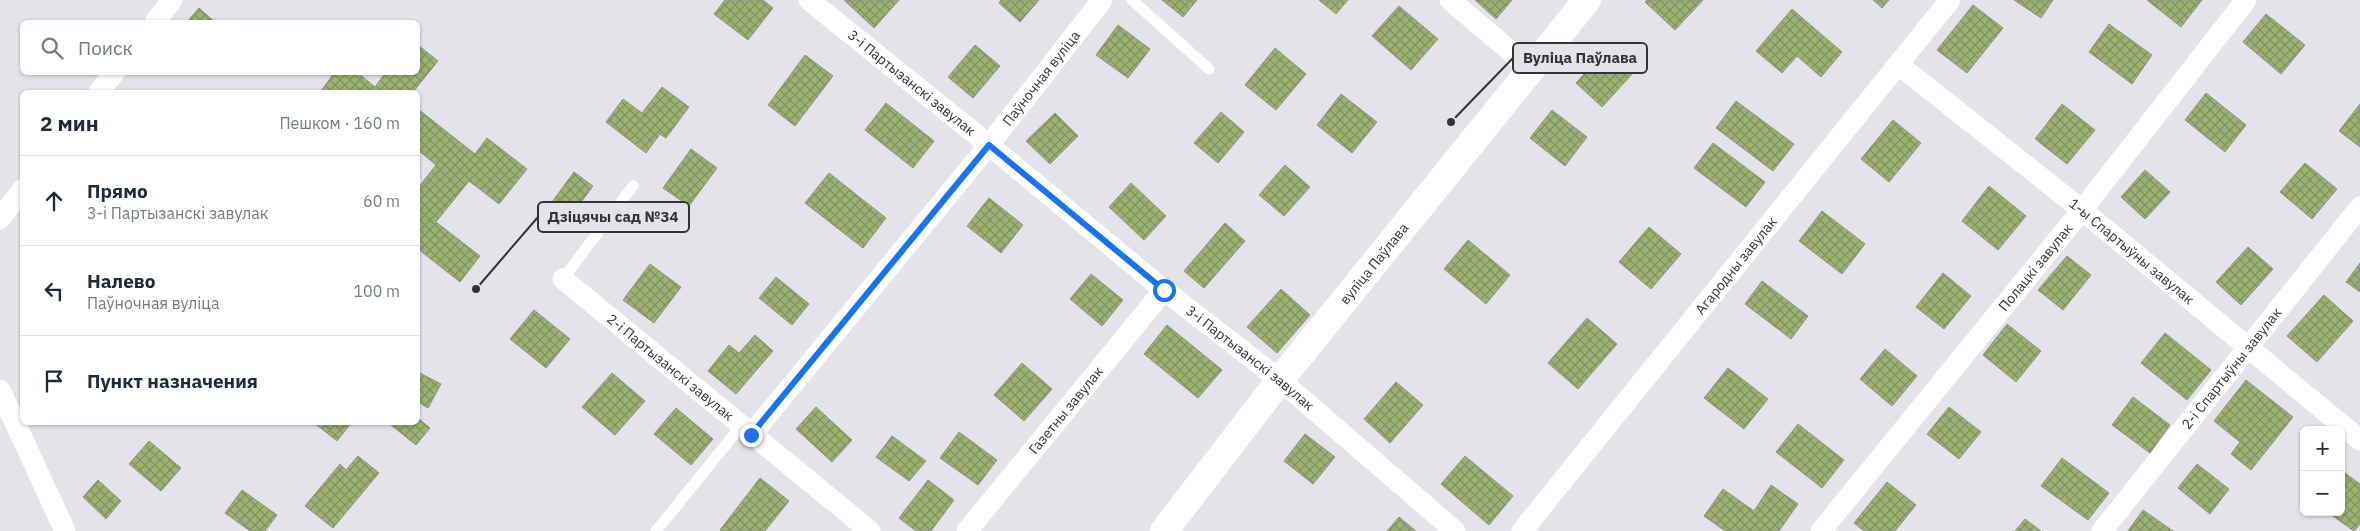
<!DOCTYPE html>
<html lang="ru">
<meta charset="utf-8">
<style>
body{margin:0;font-family:"IBM Plex Sans",sans-serif;background:#f2f2f3;color:#1f2937}
.controls{position:absolute;right:15px;bottom:15px;display:grid;overflow:hidden;border-radius:8px;box-shadow:0 1px 4px #0004}
.controls button{width:45px;height:45px;display:grid;place-items:center;padding:0;border:0;border-bottom:1px solid #e0e1e3;background:#fff;color:#1f2937;font:25px sans-serif}
.stop{position:absolute;width:15px;height:15px;margin:-11px;border:4px solid #1a73e8;border-radius:50%;background:#fff}
.stop.end{background:#1a73e8;border-color:#fff;box-shadow:0 1px 5px #0008}
.list{margin:0;padding:0;list-style:none}
h2{display:flex;justify-content:space-between;align-items:center;height:65px;margin:0;padding:0 20px;font-size:21px}
h2 small{font-size:16px;font-weight:400;color:#747a83}
.list li{display:grid;grid-template-columns:32px 1fr auto;gap:15px;align-items:center;box-sizing:border-box;height:90px;padding:0 20px;border-top:1px solid #e0e1e3}
.list b{display:block;font-size:19px;white-space:nowrap}
.list p{margin:0;font-size:16px;white-space:nowrap;color:#747a83}
.list em{font-size:16px;font-style:normal;color:#747a83}
.icon{flex:none;width:28px;height:28px;fill:none;stroke:currentColor;stroke-width:2;stroke-linecap:round;stroke-linejoin:round}
.map{position:relative;flex:none;width:2360px;height:531px;overflow:hidden}
.search{position:absolute;background:#fff;box-shadow:0 1px 4px #0004;left:20px;top:20px;width:400px;height:55px;display:flex;align-items:center;gap:12px;box-sizing:border-box;padding:0 18px;border-radius:8px;color:#747a83;font-size:19px}
.panel{position:absolute;background:#fff;box-shadow:0 1px 4px #0004;left:20px;top:90px;width:400px;height:335px;border-radius:8px}
.map>svg:first-child{display:block}
.building{fill:url(#building-cross-hatch);stroke:#91948c}
.lines{fill:none;stroke-linecap:round;stroke-linejoin:round}
.service{stroke:#fff;stroke-width:11}
.minor{stroke:#fff;stroke-width:21}
.tertiary{stroke:#fff;stroke-width:28}
.route{stroke:#1a73e8;stroke-width:6}
.labels{text-anchor:middle;dominant-baseline:central;stroke-width:4;stroke-linejoin:round;paint-order:stroke}
.street-label{font-size:14px;fill:#333235;stroke:#e5e2ea}
.leader{fill:none;stroke:#333235;stroke-width:2}
.callout-dot{fill:#333235;stroke:#e5e2ea;stroke-width:2}
.callout{fill:#e5e2ea;stroke:#333235;stroke-width:2}
.callout-label{font-size:15px;text-anchor:middle;font-weight:bold;fill:#333235}
</style>
<div class="map">
<svg width="2360" height="531" viewBox="0 0 2360 531">
<defs>
<pattern id="building-cross-hatch" width="8" height="8" patternUnits="userSpaceOnUse" patternTransform="scale(1.25)"><rect width="8" height="8" fill="#9cb274"/><path d="M0 0l8 8M0 8l8-8" fill="none" stroke="#809160"/></pattern>
</defs>
<rect width="100%" height="100%" fill="#e5e2ea"/>
<g class="building">
<polygon points="725,0 763,0 773,8 748,40 714,14"/>
<polygon points="844,0 899,0 874,28"/>
<polygon points="1001,0 1039,0 1020,22 999,3"/>
<polygon points="1162,0 1197,0 1183,17"/>
<polygon points="1319,0 1348,0 1336,14"/>
<polygon points="1475,0 1512,0 1496,19"/>
<polygon points="1647,0 1703,0 1675,30 1645,2"/>
<polygon points="1873,0 1889,0 1882,8"/>
<polygon points="2014,0 2053,0 2041,18"/>
<polygon points="2147,0 2202,0 2181,27"/>
<polygon points="1973,5 2003,28 1967,73 1937,50"/>
<polygon points="1399,6 1438,39 1411,70 1372,36"/>
<polygon points="199,8 215,22 187,22"/>
<polygon points="1792,9 1842,52 1821,77 1797,56 1782,73 1756,51"/>
<polygon points="2266,14 2305,45 2281,74 2243,42"/>
<polygon points="2109,24 2152,55 2132,84 2089,52"/>
<polygon points="1118,25 1150,49 1128,78 1096,55"/>
<polygon points="418,45 438,61 413,92 320,92 335,72 357,72 375,87 386,72 418,72"/>
<polygon points="975,45 1000,66 973,98 948,77"/>
<polygon points="1609,46 1635,71 1602,107 1576,83"/>
<polygon points="1275,48 1306,74 1276,110 1245,85"/>
<polygon points="805,55 833,76 795,126 768,105"/>
<polygon points="662,87 689,107 666,138 660,134 646,153 606,122 623,99 642,113"/>
<polygon points="2206,93 2246,125 2225,152 2185,120"/>
<polygon points="1341,94 1377,122 1352,153 1317,125"/>
<polygon points="1736,101 1794,144 1773,171 1716,128"/>
<polygon points="886,103 934,141 913,168 865,130"/>
<polygon points="2062,104 2095,130 2067,164 2035,139"/>
<polygon points="2360,104 2360,147 2339,131"/>
<polygon points="418,109 475,154 487,138 527,169 499,204 469,181 436,222 480,256 460,282 418,249 418,188 436,165 418,150"/>
<polygon points="1552,110 1587,137 1565,166 1530,138"/>
<polygon points="1221,112 1244,132 1218,163 1194,143"/>
<polygon points="1055,113 1078,136 1050,164 1026,141"/>
<polygon points="1893,120 1921,143 1889,182 1861,159"/>
<polygon points="1713,143 1765,182 1746,207 1694,168"/>
<polygon points="691,149 717,168 689,206 663,188"/>
<polygon points="2305,163 2337,189 2312,219 2280,192"/>
<polygon points="1285,165 1310,187 1284,216 1259,195"/>
<polygon points="2145,170 2170,192 2145,219 2121,197"/>
<polygon points="574,172 593,186 571,216 552,202"/>
<polygon points="829,173 886,218 863,248 805,203"/>
<polygon points="1131,183 1166,216 1144,240 1109,207"/>
<polygon points="1989,186 2026,216 1998,250 1962,221"/>
<polygon points="989,198 1023,225 1001,253 967,226"/>
<polygon points="1822,211 1865,244 1842,274 1799,241"/>
<polygon points="1225,223 1245,241 1204,288 1184,271"/>
<polygon points="1649,227 1681,254 1651,289 1619,262"/>
<polygon points="1468,240 1510,275 1486,304 1444,269"/>
<polygon points="2248,247 2273,269 2241,305 2216,282"/>
<polygon points="2067,256 2091,275 2063,310 2038,290"/>
<polygon points="2360,263 2360,292 2346,282"/>
<polygon points="650,264 681,287 654,323 623,300"/>
<polygon points="1943,273 1971,296 1944,329 1916,307"/>
<polygon points="1091,274 1123,300 1102,326 1070,299"/>
<polygon points="776,277 809,304 792,325 759,298"/>
<polygon points="1762,281 1808,316 1791,339 1745,304"/>
<polygon points="1281,289 1310,315 1277,353 1247,327"/>
<polygon points="2324,295 2353,321 2317,362 2287,336"/>
<polygon points="534,310 570,339 546,368 510,339"/>
<polygon points="1587,318 1617,344 1578,389 1548,363"/>
<polygon points="2007,324 2041,351 2016,382 1983,355"/>
<polygon points="1167,325 1222,370 1198,398 1144,354"/>
<polygon points="2165,333 2211,370 2187,400 2141,363"/>
<polygon points="755,335 773,351 736,394 708,371 729,345 739,353"/>
<polygon points="1885,349 1917,376 1892,406 1860,379"/>
<polygon points="1022,363 1052,389 1024,421 994,395"/>
<polygon points="1728,368 1768,399 1744,429 1704,398"/>
<polygon points="420,373 441,384 428,408 418,402 418,377"/>
<polygon points="612,373 645,401 615,435 582,407"/>
<polygon points="2246,380 2293,417 2251,470 2231,454 2240,442 2214,421"/>
<polygon points="1396,382 1423,405 1390,443 1364,419"/>
<polygon points="2133,397 2170,425 2150,453 2112,425"/>
<polygon points="816,407 852,440 832,462 796,429"/>
<polygon points="1949,407 1981,432 1959,459 1927,434"/>
<polygon points="676,408 713,439 691,465 654,434"/>
<polygon points="418,418 430,428 416,445 387,422 418,422"/>
<polygon points="313,422 352,422 337,441"/>
<polygon points="1798,424 1844,460 1822,488 1776,452"/>
<polygon points="959,432 997,460 978,485 940,458"/>
<polygon points="1305,434 1335,457 1313,484 1284,461"/>
<polygon points="892,436 926,461 909,481 876,457"/>
<polygon points="149,441 181,468 161,491 129,464"/>
<polygon points="358,456 379,473 333,528 305,506 340,464 346,470"/>
<polygon points="1465,456 1513,496 1489,525 1441,484"/>
<polygon points="2062,458 2109,493 2088,520 2041,486"/>
<polygon points="2197,464 2229,489 2210,514 2178,488"/>
<polygon points="2341,470 2360,484 2360,524 2354,531 2327,512 2341,512"/>
<polygon points="760,478 789,501 765,531 721,531 720,530"/>
<polygon points="98,480 121,501 106,519 83,497"/>
<polygon points="928,480 954,500 931,531 916,531 899,518"/>
<polygon points="1887,482 1916,505 1895,531 1864,531 1854,523"/>
<polygon points="1771,485 1798,504 1779,531 1725,531 1704,516 1723,489 1754,511"/>
<polygon points="242,490 277,515 265,531 250,531 225,513"/>
<polygon points="2143,510 2173,531 2128,531"/>
<polygon points="1399,517 1416,531 1387,531"/>
<polygon points="2025,519 2041,531 2015,531"/>
</g>
<g class="lines">
<g class="service">
<polyline points="1132,0 1209,69"/>
<polyline points="563,279 633,186"/>
<polyline points="656,531 741,426"/>
</g>
<g class="minor">
<path id="s1" d="M809 0 989 145 1164 290 1280 380 1455 531"/>
<polyline points="1450,0 1530,68"/>
<polyline points="155,22 172,0"/>
<path id="s2" d="M1899 65 2082 210 2360 440"/>
<polyline points="99,92 115,72"/>
<polyline points="0,219 22,190"/>
<path id="s3" d="M563 279 870 531"/>
<polyline points="0,390 65,531"/>
<path id="s4" d="M751 435 989 145 1102 0"/>
<path id="s5" d="M967 531 1164 290"/>
<path id="s6" d="M1522 531 1950 0"/>
<path id="s7" d="M1821 531 2082 210 2246 0"/>
<path id="s8" d="M2102 531 2360 207"/>
</g>
<path class="tertiary" id="s9" d="M1164 531 1280 380 1587 0"/>
</g>
<g class="lines">
<polyline class="route" points="751,435 989,145 1164,290"/>
</g>
<g class="labels">
<g class="street-label">
<text stroke="none"><textPath href="#s4" startOffset="460">Паўночная вуліца</textPath></text>
<text stroke="none"><textPath href="#s1" startOffset="132">3-і Партызанскі завулак</textPath></text>
<text stroke="none"><textPath href="#s2" startOffset="298">1-ы Спартыўны завулак</textPath></text>
<text stroke="none"><textPath href="#s9" startOffset="340">вуліца Паўлава</textPath></text>
<text stroke="none"><textPath href="#s6" startOffset="341">Агародны завулак</textPath></text>
<text stroke="none"><textPath href="#s7" startOffset="340">Полацкі завулак</textPath></text>
<text stroke="none"><textPath href="#s1" startOffset="568">3-і Партызанскі завулак</textPath></text>
<text stroke="none"><textPath href="#s3" startOffset="139">2-і Партызанскі завулак</textPath></text>
<text stroke="none"><textPath href="#s8" startOffset="208">2-і Спартыўны завулак</textPath></text>
<text stroke="none"><textPath href="#s5" startOffset="156">Газетны завулак</textPath></text>
</g>
</g>
<path class="leader" d="M1451 122L1513 58M476 289L538 217"/>
<g class="callout-dot">
<circle cx="1451" cy="122" r="5"/>
<circle cx="476" cy="289" r="5"/>
</g>
<g class="callout">
<rect x="1513" y="43" width="134" height="30" rx="5"/>
<rect x="538" y="202" width="151" height="30" rx="5"/>
</g>
<g class="callout-label">
<text x="1580" y="63">Вуліца Паўлава</text>
<text x="613" y="222">Дзіцячы сад №34</text>
</g>
</svg>
<div class="controls">
<button>+</button>
<button>−</button>
</div>
<div class="stop" style="left:1164px;top:290px"></div>
<div class="stop end" style="left:751px;top:435px"></div>
<div class="search"><svg class="icon" aria-label="search" viewBox="0 0 24 24"><circle cx="10" cy="10" r="6"/><path d="M15 15l6 6"/></svg>Поиск</div>
<section class="panel">
<h2>2 мин<small>Пешком · 160 m</small></h2>
<ul class="list">
<li><svg class="icon" aria-label="ahead" viewBox="0 0 24 24"><path d="M12 20V5M6 11l6-6 6 6"/></svg><div><b>Прямо</b><p>3-і Партызанскі завулак</p></div><em>60 m</em></li>
<li><svg class="icon" aria-label="left" viewBox="0 0 24 24"><path d="M17 20v-9H6M10 6l-5 5 5 5"/></svg><div><b>Налево</b><p>Паўночная вуліца</p></div><em>100 m</em></li>
<li><svg class="icon" aria-label="arrive" viewBox="0 0 24 24"><path d="M6 21V4h12l-3 4 3 4H6"/></svg><div><b>Пункт назначения</b></div></li>
</ul>
</section>
</div>
